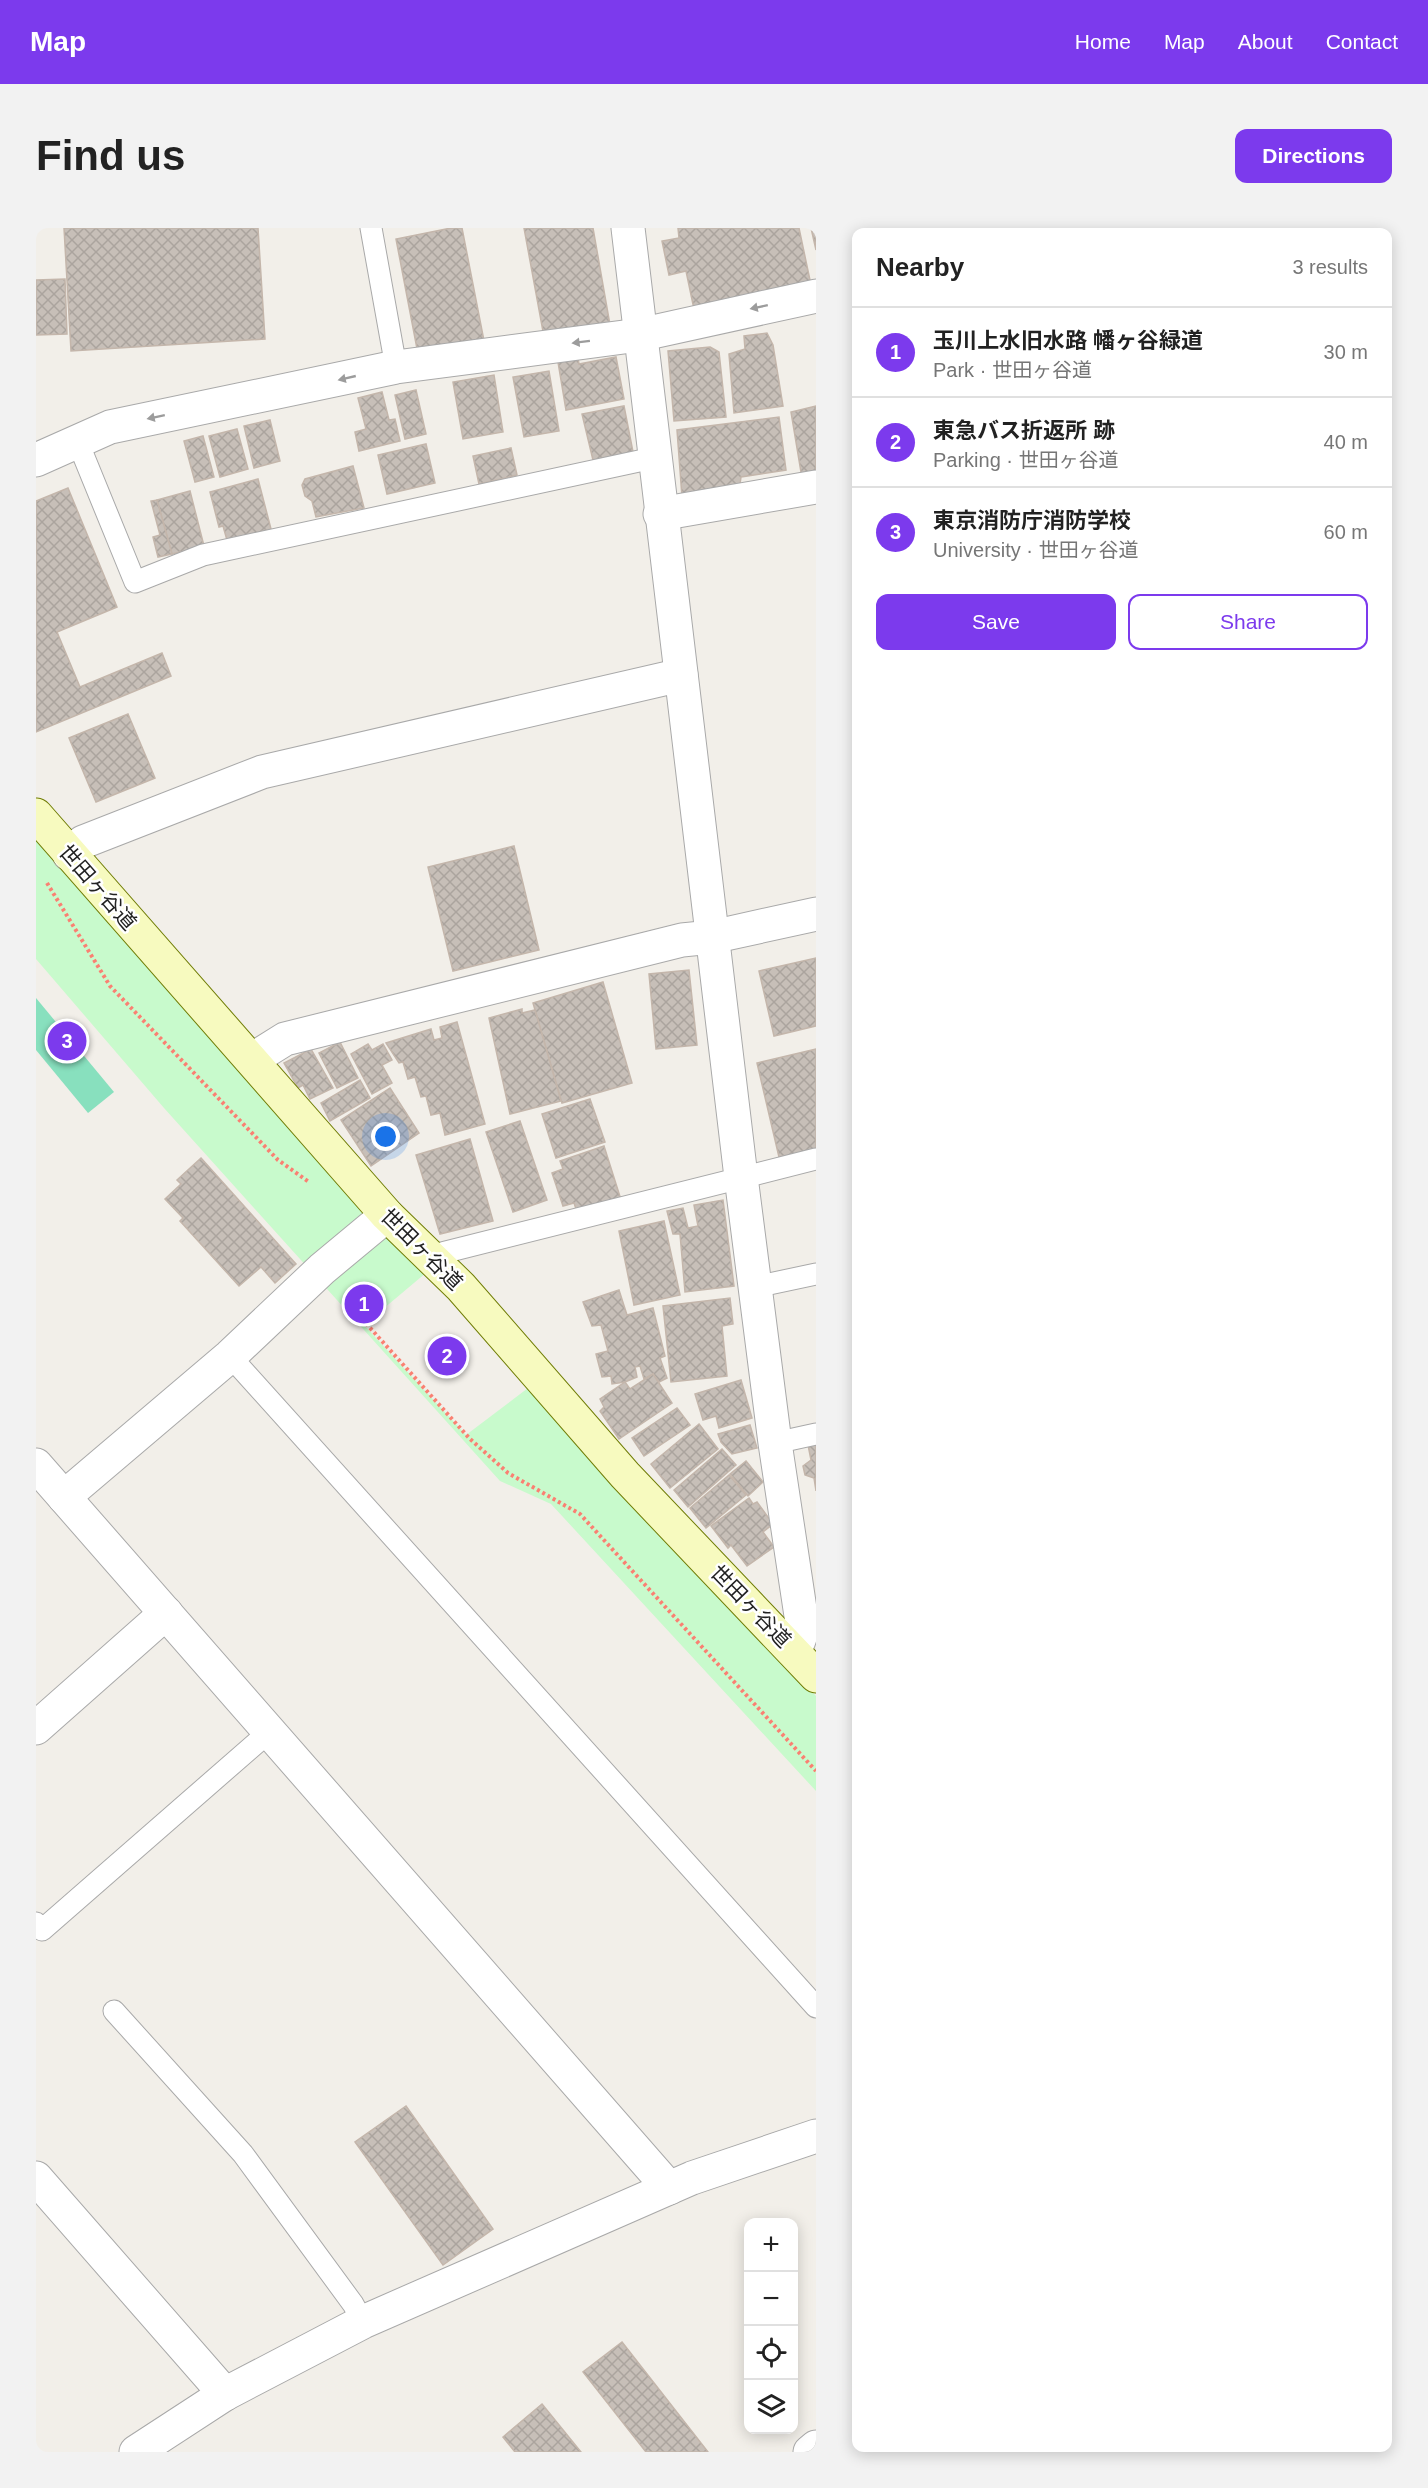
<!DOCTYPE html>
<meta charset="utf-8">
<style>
body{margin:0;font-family:Arial,"Noto Sans JP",sans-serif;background:#f2f2f2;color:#222}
.controls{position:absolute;right:18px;bottom:18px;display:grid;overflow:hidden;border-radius:12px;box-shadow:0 3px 15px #0003}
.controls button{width:54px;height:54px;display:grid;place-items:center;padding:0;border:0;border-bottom:2px solid #e0e0e0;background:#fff;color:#222;font:30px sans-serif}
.you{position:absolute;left:350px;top:909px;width:21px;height:21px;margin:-15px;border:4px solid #fff;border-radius:50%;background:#1a73e8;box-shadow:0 0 0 9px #1a73e833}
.badge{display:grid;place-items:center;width:39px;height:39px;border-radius:50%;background:#7c3aed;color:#fff;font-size:20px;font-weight:700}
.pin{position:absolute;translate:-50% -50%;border:3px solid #fff;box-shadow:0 2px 6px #0006}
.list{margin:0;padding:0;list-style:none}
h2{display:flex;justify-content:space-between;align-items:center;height:78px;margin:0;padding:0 24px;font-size:26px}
h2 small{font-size:20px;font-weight:400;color:#767676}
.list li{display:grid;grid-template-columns:39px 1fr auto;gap:18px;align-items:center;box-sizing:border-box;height:90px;padding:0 24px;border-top:2px solid #e0e0e0}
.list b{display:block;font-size:22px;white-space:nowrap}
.list p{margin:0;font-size:20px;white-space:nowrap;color:#767676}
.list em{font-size:20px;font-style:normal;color:#767676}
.actions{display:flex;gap:12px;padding:18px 24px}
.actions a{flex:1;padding:14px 0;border:2px solid #7c3aed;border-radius:12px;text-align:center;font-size:21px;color:#7c3aed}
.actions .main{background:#7c3aed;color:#fff}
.icon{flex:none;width:33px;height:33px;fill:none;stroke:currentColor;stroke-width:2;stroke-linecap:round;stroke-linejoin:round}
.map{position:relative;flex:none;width:780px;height:2224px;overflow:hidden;border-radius:12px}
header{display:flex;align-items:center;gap:36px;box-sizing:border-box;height:84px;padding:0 30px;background:#7c3aed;color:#fff}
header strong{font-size:28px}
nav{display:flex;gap:33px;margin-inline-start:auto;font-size:21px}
.intro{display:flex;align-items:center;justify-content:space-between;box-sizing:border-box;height:144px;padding:0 36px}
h1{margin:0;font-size:42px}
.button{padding:15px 27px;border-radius:12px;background:#7c3aed;color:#fff;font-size:21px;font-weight:700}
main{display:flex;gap:36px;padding:0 36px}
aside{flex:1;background:#fff;border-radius:12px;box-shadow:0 3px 15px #0003}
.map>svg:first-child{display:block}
.park{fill:#c8facc}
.pitch{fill:#88e0be}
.building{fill:url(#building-cross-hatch);stroke:#c4b6ab;stroke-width:1.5}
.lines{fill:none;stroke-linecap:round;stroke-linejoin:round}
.lane-casing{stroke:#a9a9a9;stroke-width:23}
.street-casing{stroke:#a9a9a9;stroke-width:35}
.secondary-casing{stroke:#707d05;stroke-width:35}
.path{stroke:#fa8072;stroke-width:4;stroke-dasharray:3 3;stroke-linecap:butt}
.lane{stroke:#fff;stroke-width:21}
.street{stroke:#fff;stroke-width:33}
.secondary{stroke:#f7fabf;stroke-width:33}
.oneway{fill:#9c9c9c}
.labels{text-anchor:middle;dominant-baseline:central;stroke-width:5;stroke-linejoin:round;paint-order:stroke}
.street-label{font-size:21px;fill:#222;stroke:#fff}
</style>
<header>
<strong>Map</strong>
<nav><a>Home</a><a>Map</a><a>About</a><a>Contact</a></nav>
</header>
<div class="intro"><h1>Find us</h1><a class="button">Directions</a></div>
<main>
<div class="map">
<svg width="780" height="2224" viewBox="0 0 780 2224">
<defs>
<pattern id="building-cross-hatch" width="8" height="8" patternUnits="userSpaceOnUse" patternTransform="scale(1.5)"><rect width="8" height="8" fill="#c7bfb8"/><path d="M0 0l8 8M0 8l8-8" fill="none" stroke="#aba49e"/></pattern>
</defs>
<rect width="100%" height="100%" fill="#f2efe9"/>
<polygon class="park" points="0,601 391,1044 328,1097 430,1207 492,1160 780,1468 780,1563 515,1276 464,1253 128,880 0,731"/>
<polygon class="pitch" points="0,770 78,864 52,885 0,822"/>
<g class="building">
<polygon points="28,0 222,0 229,111 35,123"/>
<polygon points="415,0 426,0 449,118 383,131 360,11"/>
<polygon points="488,0 557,0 574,97 508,109"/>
<polygon points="642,0 763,0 775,57 658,81 650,43 633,47 626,13 643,10"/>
<polygon points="775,0 780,0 780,22"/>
<polygon points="29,51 31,106 0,107 0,52"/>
<polygon points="731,105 737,117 747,178 698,185 693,126 709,121 708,108"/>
<polygon points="674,119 683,124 690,189 638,193 632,123"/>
<polygon points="580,129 588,171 530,182 522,134 542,130 543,136"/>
<polygon points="513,143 523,203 488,209 477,149"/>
<polygon points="458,147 467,204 427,211 417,154"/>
<polygon points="380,162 390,206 369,211 359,167"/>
<polygon points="346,164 353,192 359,191 364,213 323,223 319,204 330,201 322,170"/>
<polygon points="588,178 597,224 557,232 546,186"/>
<polygon points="780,178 780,247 766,250 755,184"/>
<polygon points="743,189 750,242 705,249 703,263 646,269 641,202"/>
<polygon points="234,192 244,233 218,240 208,198"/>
<polygon points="201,201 212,241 184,249 173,208"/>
<polygon points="167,208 178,249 159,254 148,213"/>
<polygon points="390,216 399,255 351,266 342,227"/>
<polygon points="475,220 481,247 443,256 437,228"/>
<polygon points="317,238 328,280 280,289 276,273 269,268 266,257 269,251"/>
<polygon points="222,251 235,301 191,312 187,298 183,299 174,264"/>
<polygon points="32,260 81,379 21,404 44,459 126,425 135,448 0,504 0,273"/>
<polygon points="154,263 168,318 136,326 121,272"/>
<polygon points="121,272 136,326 122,329 117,309 124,307 115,273"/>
<polygon points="92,486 119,550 60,574 33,510"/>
<polygon points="478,618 503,722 417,743 392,639"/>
<polygon points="780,730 780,798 738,808 723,743"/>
<polygon points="653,742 661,817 620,821 613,746"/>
<polygon points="567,754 596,855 526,875 497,775"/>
<polygon points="486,781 486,785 499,782 525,873 474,886 453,790"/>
<polygon points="421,794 449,896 409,907 404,885 395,887 390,868 385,869 379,849 372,851 367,834 363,835 350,815 395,801 398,812 406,810 404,799"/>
<polygon points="304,814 322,850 301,860 283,825"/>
<polygon points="332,816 336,822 347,816 356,832 346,837 356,855 336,866 315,826"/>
<polygon points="275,821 297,860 274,871 267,857 262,860 248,835"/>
<polygon points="780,821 780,921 743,929 721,835"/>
<polygon points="324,852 334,870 294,893 285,875"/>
<polygon points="354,860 383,905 335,938 305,892"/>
<polygon points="554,871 569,914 520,930 506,886"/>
<polygon points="484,893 511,972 477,984 450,904"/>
<polygon points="434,911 457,993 404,1006 380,927"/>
<polygon points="568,918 586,975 541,984 538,975 527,978 516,945 527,941 524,933"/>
<polygon points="165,930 260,1036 239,1055 225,1039 203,1058 144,993 147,990 129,971 145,956 141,952"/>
<polygon points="687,972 698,1058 649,1064 644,1006 637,1006 631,983 647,980 652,1000 662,998 658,977"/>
<polygon points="628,993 644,1067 598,1077 583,1003"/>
<polygon points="583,1062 591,1087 617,1080 629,1128 624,1130 631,1150 623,1154 617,1146 608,1151 604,1138 599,1139 601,1149 589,1154 576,1156 575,1148 566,1149 560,1126 572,1123 565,1097 556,1098 547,1074"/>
<polygon points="694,1070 697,1096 686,1098 691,1148 635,1154 627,1078"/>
<polygon points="617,1146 636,1175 583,1211 564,1183 568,1179 564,1171 589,1154 594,1161"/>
<polygon points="705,1152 716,1190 683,1200 680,1188 667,1192 659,1166"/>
<polygon points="641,1180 654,1197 608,1228 596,1210"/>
<polygon points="663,1196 682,1221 634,1260 615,1236"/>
<polygon points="714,1197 721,1220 696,1226 685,1214 682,1206"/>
<polygon points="780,1216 780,1263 778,1250 769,1247 767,1238 775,1232 772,1217"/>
<polygon points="686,1221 700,1237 652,1279 638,1262"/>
<polygon points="710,1233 727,1254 712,1268 694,1246"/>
<polygon points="693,1247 710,1267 670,1300 654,1280"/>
<polygon points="713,1270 717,1276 721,1274 737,1296 727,1304 738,1319 711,1338 695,1317 692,1320 675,1298"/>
<polygon points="370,1878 457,2001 407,2037 319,1914"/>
<polygon points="586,2114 672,2224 610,2224 547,2144"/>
<polygon points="506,2176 545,2224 479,2224 467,2209"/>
</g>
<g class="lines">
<defs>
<g id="lane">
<polyline points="335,0 360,139"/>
<polyline points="41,212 99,354 167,327 617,230"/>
<polyline points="394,1028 780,931"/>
<polyline points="719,1059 780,1046"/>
<polyline points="194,1128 780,1779"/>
<polyline points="739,1215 780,1206"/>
<polyline points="0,1695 6,1702 234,1503"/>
<polyline points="78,1783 207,1926 317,2076 327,2094"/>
</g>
<g id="street">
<polyline points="592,0 705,949 739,1215 767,1401 759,1423"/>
<polyline points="0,232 74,199 360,139 603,107 780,68"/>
<polyline points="624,286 780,259"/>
<polyline points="33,626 47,614 226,544 645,447"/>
<polyline points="217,831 249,811 646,712 676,709 780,686"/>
<polyline points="0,1237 633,1960"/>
<polyline points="28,1269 194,1128 286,1041 351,987"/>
<polyline points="0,1500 130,1385"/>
<polyline points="0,1950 189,2166"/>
<polyline points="100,2224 189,2166 327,2094 656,1950 780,1908"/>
<polyline points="774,2224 780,2219"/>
</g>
<polyline id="secondary" points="0,587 351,987 425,1059 589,1247 780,1448"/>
</defs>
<use href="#lane" class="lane-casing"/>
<use href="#street" class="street-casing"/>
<use href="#secondary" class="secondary-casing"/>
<g class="path">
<polyline points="11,655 74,758 242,932 273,954"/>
<polyline points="312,1065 318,1082 434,1211 472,1245 544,1286 780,1543"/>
</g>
<use href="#lane" class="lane"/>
<use href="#street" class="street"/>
<use href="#secondary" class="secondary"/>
</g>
<defs><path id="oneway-solid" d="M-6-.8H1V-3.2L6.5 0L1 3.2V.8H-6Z" transform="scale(1.5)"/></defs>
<g class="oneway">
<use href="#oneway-solid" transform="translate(723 79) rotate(168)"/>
<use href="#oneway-solid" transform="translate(545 114) rotate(173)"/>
<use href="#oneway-solid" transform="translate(311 150) rotate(167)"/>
<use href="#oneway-solid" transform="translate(120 189) rotate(168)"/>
</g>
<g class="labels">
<g class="street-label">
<text transform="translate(62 659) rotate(49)">世田ヶ谷道</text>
<text transform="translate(386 1021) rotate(45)">世田ヶ谷道</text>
<text transform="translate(715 1378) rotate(46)">世田ヶ谷道</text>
</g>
</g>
</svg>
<div class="controls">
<button>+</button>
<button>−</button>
<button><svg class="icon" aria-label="locate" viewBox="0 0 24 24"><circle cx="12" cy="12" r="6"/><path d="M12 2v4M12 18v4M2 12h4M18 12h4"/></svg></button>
<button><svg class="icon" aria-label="layers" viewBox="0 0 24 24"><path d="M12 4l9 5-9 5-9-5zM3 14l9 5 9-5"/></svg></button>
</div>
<div class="you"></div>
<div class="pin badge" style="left:328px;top:1076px">1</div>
<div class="pin badge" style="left:411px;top:1128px">2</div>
<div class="pin badge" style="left:31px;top:813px">3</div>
</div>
<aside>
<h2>Nearby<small>3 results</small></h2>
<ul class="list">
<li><span class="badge">1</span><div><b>玉川上水旧水路 幡ヶ谷緑道</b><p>Park · 世田ヶ谷道</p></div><em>30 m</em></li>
<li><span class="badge">2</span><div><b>東急バス折返所 跡</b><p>Parking · 世田ヶ谷道</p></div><em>40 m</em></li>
<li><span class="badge">3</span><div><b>東京消防庁消防学校</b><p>University · 世田ヶ谷道</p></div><em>60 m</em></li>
</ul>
<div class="actions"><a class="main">Save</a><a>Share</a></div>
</aside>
</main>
